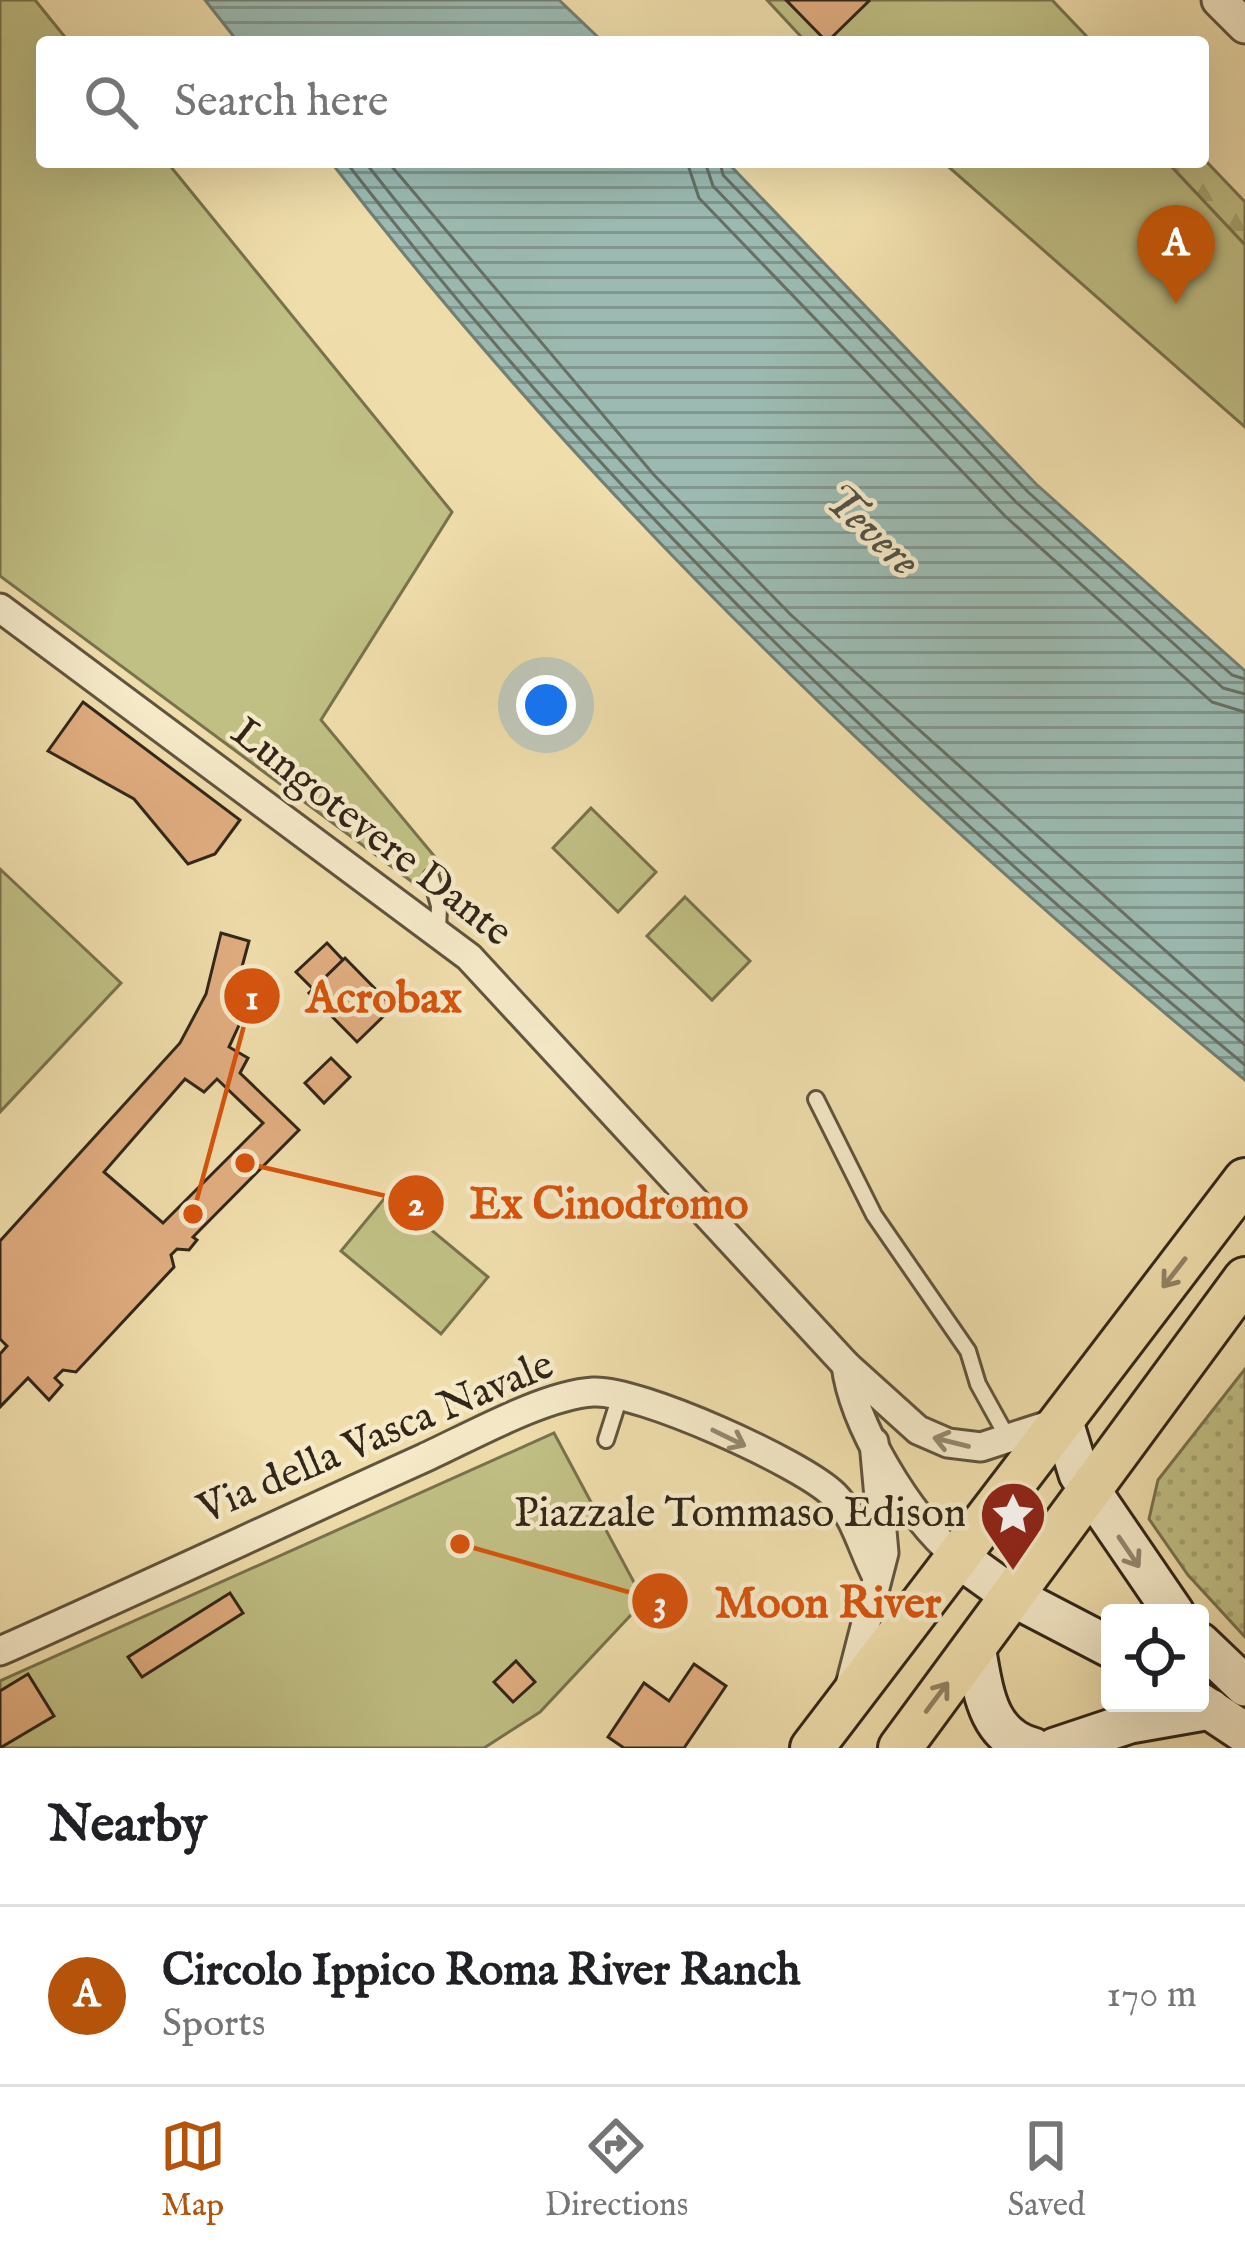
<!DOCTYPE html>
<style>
body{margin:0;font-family:"IM FELL English",serif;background:#f6f6f6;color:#202124}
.controls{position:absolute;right:36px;bottom:36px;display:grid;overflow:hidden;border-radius:12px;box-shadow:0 12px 48px #0002}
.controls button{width:108px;height:108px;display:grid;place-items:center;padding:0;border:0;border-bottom:3px solid #e0e0e0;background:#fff;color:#202124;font:60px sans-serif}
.you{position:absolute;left:546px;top:705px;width:42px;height:42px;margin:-30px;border:9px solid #fff;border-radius:50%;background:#1a73e8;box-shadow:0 0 0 18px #1a73e833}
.badge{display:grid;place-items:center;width:78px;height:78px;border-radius:50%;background:#b45309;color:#fff;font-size:39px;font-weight:700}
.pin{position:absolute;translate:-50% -99px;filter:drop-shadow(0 3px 6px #0008)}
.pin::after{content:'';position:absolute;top:63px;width:42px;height:36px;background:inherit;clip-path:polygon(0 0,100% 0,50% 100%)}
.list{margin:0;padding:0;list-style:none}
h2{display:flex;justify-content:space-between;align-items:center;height:156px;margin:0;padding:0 48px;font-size:51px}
h2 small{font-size:39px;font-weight:400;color:#757577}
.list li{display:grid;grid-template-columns:78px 1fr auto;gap:36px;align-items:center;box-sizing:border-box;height:180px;padding:0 48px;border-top:3px solid #e0e0e0}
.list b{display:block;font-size:45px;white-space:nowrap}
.list p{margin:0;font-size:39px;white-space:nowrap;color:#757577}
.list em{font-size:39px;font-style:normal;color:#757577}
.icon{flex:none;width:66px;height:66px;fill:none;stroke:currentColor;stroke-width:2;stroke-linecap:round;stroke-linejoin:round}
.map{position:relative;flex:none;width:1245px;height:1748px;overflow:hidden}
.search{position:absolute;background:#fff;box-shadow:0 12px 48px #0002;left:36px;right:36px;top:36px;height:132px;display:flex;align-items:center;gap:30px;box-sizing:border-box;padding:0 42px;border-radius:12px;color:#757577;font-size:45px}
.sheet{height:336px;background:#fff}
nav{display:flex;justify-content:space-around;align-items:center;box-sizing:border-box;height:168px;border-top:3px solid #e0e0e0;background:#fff;font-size:33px;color:#757577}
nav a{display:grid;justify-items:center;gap:6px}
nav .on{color:#b45309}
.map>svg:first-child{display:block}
.grass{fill:url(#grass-dots);stroke:#79724e;stroke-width:3}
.forest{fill:url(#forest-firs);stroke:#79724e;stroke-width:3}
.green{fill:#c0bf84;stroke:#79724e;stroke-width:3}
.water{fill:url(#water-rules);stroke:#727f74;stroke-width:3}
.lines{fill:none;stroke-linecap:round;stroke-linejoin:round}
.shore{stroke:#677065;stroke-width:3}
.building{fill:#e0ad80;stroke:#322619;stroke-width:3;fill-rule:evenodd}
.service-casing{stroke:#61543e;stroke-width:20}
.minor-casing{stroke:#61543e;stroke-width:33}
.tertiary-casing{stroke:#61543e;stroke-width:39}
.secondary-casing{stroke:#322619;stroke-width:45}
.primary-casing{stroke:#322619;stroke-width:48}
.service{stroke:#f5e9c8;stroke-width:14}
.minor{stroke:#f5e9c8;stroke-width:27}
.tertiary{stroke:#f5e9c8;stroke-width:33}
.secondary{stroke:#f5e9c8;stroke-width:39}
.primary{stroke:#efddab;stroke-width:42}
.oneway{stroke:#908262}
.oneway2{stroke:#948870}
.labels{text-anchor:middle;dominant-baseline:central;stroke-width:9;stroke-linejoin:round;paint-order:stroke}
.street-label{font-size:42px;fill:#322619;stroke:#f5e9c8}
.poi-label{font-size:42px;fill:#322619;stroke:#f5e9c8;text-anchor:end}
.water-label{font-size:45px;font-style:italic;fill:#525247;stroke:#f5e9c8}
.leader{fill:none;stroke:#d6540d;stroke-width:4.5}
.callout-dot{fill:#d6540d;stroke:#f5e9c8;stroke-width:4.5}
.mark-label{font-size:36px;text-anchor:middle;font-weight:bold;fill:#fff}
.callout-label{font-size:45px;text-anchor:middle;font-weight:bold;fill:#d6540d;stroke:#f5e9c8;stroke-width:9;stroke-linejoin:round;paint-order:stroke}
</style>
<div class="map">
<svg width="1245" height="1748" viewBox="0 0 1245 1748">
<defs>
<pattern id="grass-dots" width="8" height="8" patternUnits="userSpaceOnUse" patternTransform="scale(3)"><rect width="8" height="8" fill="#c0bf84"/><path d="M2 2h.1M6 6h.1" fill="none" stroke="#a5a471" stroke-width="1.8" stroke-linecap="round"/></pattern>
<pattern id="forest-firs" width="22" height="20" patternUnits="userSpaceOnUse" patternTransform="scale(3)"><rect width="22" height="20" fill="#c0bf84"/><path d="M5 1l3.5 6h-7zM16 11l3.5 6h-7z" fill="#a5a471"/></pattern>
<pattern id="water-rules" width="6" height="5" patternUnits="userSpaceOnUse" patternTransform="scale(3)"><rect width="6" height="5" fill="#9cbab1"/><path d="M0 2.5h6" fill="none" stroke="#80978f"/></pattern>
</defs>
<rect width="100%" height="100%" fill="#efddab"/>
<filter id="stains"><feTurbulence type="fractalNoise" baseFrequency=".00167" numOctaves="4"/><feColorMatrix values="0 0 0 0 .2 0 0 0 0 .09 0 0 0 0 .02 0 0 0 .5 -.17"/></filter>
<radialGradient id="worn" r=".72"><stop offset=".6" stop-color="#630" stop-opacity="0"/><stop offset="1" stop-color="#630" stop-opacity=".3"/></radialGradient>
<polygon class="grass" points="1245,1369 1245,1637 1188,1575 1149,1519 1158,1480"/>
<polygon class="forest" points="1203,158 1245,202 1245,245 1167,162"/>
<g class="green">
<polygon points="0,0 35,0 69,42 42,42 42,162 167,162 452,512 321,720 445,869 415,884 0,576"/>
<polygon points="767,0 1052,0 1092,42 806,42"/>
<polygon points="943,162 1167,162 1245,245 1245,427"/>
<polygon points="591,808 656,872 618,912 553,848"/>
<polygon points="0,869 121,983 0,1112"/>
<polygon points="685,897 750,961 712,1000 647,936"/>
<polygon points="388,1194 488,1277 441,1334 341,1251"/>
<polygon points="554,1433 644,1601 540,1712 484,1748 0,1748 0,1681"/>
</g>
<g class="water">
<polygon points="205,0 559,0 603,42 238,42"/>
<path d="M331 162H727L1036 484 1245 671V1080C912 805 595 505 331 162Z"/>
</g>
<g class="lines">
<g class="shore">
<path d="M346 162C607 499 918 794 1245 1065"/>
<path d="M365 162C622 490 925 780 1245 1045"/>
<polyline points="388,162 654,475 791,615 1245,1022"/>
<polyline points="687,162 699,198 1005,516 1212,702 1245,712"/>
<polyline points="705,162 713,186 1017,503 1223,688 1245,694"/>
<polyline points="720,162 723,175 1028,492 1232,675 1245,679"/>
</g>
</g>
<g class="building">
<polygon points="786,0 868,0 869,1 827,42"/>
<polygon points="83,702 240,820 215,854 188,864 134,799 48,751"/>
<path d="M221 933 249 941 229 1015 240 1023 229 1047 248 1058 240 1073 299 1130 193 1237 197 1240 189 1250 177 1249 171 1255 174 1267 76 1372 63 1370 55 1378 62 1385 49 1400 28 1378 0 1407V1354L7 1346 0 1339V1241L180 1043 206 994ZM185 1079 204 1092 217 1079 263 1123 163 1223 104 1172Z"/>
<polygon points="327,943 343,960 313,989 296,972"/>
<polygon points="345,958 393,1007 357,1042 309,993"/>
<polygon points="331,1058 350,1077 324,1103 305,1083"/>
<polygon points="230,1593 243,1613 142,1677 128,1657"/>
<polygon points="516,1661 535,1682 513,1702 494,1682"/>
<polygon points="694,1664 726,1686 684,1748 624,1748 608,1737 644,1683 669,1701"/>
<polygon points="28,1674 54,1716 0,1748 0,1691"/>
</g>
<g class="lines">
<defs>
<g id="service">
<polyline points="431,877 439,906 438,932"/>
<polyline points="816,1099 874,1215 968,1351 978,1384 1010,1442"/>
<polyline points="606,1440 621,1393"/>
</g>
<g id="minor">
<polyline points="0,608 469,957 846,1365 918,1430 948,1443 981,1447 1052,1424"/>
<path d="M846 1365C853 1424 909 1517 955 1555"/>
<path d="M0 1651C142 1588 282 1522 424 1458 470 1437 544 1395 593 1392 637 1389 802 1463 834 1495 855 1516 862 1548 876 1575"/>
<polyline points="850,1685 884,1553 874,1442"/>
</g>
<polyline id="tertiary" points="1219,0 1245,26"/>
<g id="secondary">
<polyline points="1062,1419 1079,1474 1174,1613"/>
<polyline points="955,1555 1012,1596 1110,1647"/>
<polyline points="1200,1643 1245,1686"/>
<path d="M975 1647C983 1689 986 1736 1033 1748"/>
<polyline points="1200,1703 1245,1733"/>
<polyline points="1055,1748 1130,1723 1210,1709"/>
</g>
<g id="primary">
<polyline points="812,1748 1245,1180"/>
<polyline points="900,1748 1245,1279"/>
</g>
</defs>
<use href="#service" class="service-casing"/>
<use href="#minor" class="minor-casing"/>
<use href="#tertiary" class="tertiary-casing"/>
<use href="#secondary" class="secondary-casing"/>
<use href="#primary" class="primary-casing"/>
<use href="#service" class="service"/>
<use href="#minor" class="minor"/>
<use href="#tertiary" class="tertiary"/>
<use href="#secondary" class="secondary"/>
<use href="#primary" class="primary"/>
</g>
<defs><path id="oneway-shaft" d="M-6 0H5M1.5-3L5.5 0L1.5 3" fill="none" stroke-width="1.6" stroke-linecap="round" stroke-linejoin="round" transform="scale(3)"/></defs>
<g class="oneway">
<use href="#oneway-shaft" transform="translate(1174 1273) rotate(128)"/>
<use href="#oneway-shaft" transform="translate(937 1697) rotate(-53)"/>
</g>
<g class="oneway2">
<use href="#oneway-shaft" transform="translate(729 1438) rotate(26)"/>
<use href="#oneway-shaft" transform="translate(951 1442) rotate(-166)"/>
<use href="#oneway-shaft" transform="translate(1129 1552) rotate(56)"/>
</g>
<defs>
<symbol id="sight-pin" viewBox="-11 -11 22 30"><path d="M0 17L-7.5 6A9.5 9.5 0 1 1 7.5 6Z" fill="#8f2418" stroke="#f5e9c8"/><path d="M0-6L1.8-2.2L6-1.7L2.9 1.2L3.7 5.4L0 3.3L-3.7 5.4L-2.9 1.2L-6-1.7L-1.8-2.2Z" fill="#fff"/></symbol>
</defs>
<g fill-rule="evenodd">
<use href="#sight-pin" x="975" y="1476" width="76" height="104"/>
</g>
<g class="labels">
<g class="street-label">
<text transform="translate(371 833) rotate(38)">Lungotevere Dante</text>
<text transform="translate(376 1438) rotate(-23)">Via della Vasca Navale</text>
</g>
<g class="poi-label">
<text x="966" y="1514">Piazzale Tommaso Edison</text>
</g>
<g class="water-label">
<text transform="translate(871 531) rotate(43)">Tevere</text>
</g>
</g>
<path class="leader" d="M193 1214L252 996M245 1163L416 1203M460 1544L660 1601"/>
<g class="callout-dot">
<circle cx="193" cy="1214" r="12"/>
<circle cx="245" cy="1163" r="12"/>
<circle cx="460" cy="1544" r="12"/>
<circle cx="252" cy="996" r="30"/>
<circle cx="416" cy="1203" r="30"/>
<circle cx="660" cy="1601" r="30"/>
</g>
<g class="mark-label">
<text x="252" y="1009">1</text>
<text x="416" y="1215">2</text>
<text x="660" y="1614">3</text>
</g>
<g class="callout-label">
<text x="384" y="1012">Acrobax</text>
<text x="609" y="1218">Ex Cinodromo</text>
<text x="828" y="1617">Moon River</text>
</g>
<rect width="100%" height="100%" filter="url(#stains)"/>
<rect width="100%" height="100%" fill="url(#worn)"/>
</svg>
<div class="controls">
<button><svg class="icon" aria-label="locate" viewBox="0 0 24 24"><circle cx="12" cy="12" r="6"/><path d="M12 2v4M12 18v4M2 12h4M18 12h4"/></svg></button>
</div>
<div class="you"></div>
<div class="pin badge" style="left:1176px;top:304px">A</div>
<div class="search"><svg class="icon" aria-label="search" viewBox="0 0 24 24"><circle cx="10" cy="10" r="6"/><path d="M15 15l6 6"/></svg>Search here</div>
</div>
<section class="sheet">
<h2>Nearby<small></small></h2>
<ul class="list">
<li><span class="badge">A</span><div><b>Circolo Ippico Roma River Ranch</b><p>Sports</p></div><em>170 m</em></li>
</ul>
</section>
<nav>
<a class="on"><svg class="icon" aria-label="map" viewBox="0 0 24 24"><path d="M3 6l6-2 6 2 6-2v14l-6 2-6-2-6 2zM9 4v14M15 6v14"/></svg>Map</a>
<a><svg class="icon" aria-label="directions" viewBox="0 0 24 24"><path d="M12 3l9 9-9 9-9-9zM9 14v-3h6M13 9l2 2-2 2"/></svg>Directions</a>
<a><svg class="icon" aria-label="saved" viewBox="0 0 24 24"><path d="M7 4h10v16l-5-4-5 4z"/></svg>Saved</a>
</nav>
